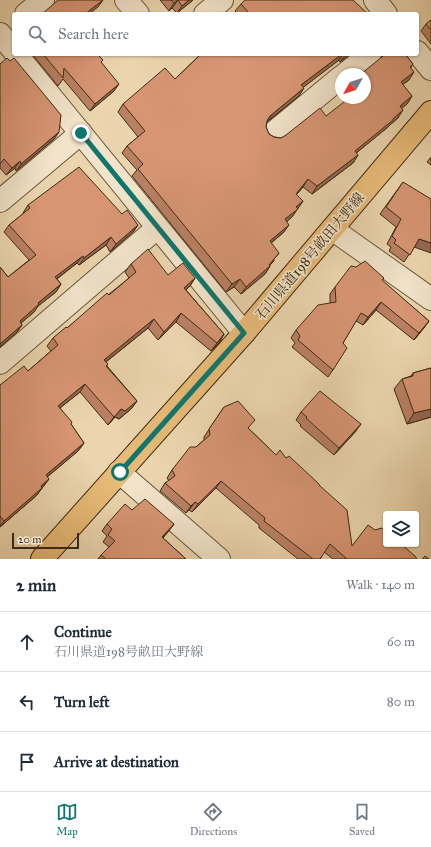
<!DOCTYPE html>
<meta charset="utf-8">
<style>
body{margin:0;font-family:"IM FELL Great Primer","Noto Serif JP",serif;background:#f6f6f7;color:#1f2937}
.controls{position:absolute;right:12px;bottom:12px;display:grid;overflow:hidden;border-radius:4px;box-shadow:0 1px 3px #0004}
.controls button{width:36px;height:36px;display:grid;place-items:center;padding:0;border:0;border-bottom:1px solid #e0e1e3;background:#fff;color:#1f2937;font:20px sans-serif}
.compass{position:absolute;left:335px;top:68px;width:36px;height:36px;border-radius:50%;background:#fff;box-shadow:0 1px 3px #0004;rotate:231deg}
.scale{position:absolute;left:12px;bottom:10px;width:67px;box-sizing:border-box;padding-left:4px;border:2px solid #3e2b12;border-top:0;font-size:11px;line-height:14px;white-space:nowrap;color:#3e2b12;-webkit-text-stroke:3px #f2e4ca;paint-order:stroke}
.stop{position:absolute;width:12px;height:12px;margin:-9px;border:3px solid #0f766e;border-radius:50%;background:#fff}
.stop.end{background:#0f766e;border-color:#fff;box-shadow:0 1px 4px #0008}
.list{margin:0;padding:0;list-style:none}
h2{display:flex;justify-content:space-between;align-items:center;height:52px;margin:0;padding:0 16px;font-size:17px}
h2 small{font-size:13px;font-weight:400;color:#747a83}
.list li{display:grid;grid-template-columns:26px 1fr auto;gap:12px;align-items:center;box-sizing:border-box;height:60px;padding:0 16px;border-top:1px solid #e0e1e3}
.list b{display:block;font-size:15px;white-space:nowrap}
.list p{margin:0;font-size:13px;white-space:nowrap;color:#747a83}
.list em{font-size:13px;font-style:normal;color:#747a83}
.icon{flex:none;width:22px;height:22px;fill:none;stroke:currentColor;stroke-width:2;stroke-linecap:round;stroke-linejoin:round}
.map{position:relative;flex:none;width:431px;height:559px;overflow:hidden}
.search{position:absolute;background:#fff;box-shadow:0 1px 3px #0004;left:12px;right:12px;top:12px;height:44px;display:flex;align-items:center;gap:10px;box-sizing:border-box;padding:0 14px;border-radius:4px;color:#747a83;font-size:15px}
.sheet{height:232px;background:#fff}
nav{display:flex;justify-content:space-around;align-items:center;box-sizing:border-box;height:56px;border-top:1px solid #e0e1e3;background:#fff;font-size:11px;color:#747a83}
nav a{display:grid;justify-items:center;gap:2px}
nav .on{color:#0f766e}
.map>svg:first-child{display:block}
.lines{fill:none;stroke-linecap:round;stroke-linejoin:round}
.minor-casing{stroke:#695639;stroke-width:24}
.major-casing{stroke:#3e2b12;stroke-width:24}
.minor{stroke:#f2e4ca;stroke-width:22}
.major{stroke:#e6ba77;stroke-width:22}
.wall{fill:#b98064;stroke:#3e2b12}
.shaded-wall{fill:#966851;stroke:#3e2b12}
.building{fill:#d79574;stroke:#3e2b12}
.route{stroke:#0f766e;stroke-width:5}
.labels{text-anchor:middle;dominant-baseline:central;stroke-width:3.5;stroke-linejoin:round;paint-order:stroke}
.street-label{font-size:14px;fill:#3e2b12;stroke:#f2e4ca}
</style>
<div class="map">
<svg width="431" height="559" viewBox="0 0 431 559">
<rect width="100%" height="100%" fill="#ebd5ae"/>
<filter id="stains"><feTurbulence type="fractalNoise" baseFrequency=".005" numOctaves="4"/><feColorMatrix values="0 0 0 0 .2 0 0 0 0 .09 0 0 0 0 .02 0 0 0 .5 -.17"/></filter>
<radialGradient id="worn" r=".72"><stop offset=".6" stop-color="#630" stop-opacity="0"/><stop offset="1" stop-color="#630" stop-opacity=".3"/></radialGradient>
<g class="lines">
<defs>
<g id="minor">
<polyline points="126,0 138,14"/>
<polyline points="375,0 386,14"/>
<polyline points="26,14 43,0"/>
<polyline points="205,14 222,0"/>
<polyline points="0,34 14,51"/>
<polyline points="417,52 431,69"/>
<polyline points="16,54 244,333"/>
<polyline points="345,74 370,54"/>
<polyline points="273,133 341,77"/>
<polyline points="0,201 81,133"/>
<polyline points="332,229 431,299"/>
<polyline points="0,363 157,228"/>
<polyline points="119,472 219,559"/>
</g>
<polyline id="major" points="42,559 244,333 431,112"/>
</defs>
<use href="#minor" class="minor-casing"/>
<use href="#major" class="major-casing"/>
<use href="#minor" class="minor"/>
<use href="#major" class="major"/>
</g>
<g class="wall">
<polygon points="160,0 193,0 177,13 172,8 169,11"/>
<polygon points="241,4 368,14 238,14 235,11"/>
<polygon points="431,20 431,44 421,31 426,24"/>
<polygon points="32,54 97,54 114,91 90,111 63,79 58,86"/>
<polygon points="201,54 350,54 340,62 339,60 303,87 299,96 267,122 266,127 269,134 274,137 281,138 365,98 365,74 382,57 382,54 405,54 413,64 411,67 409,80 402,85 412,96 407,104 401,108 398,118 391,124 388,127 356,153 358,155 353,163 312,194 303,187 296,195 303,201 292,217 287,221 284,232 271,243 274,261 270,265 270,266 265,274 241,294 234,287 226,292 132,176 137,170 122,153 127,146 138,137 118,112 123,104 175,79"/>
<polygon points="0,63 59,132 54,139 16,171 15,168 6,175 0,168"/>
<polygon points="431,157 431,165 427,162"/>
<polygon points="403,182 414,247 404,262 389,251 391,247 387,244 396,227 380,214"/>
<polygon points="28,205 122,214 138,225 133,232 110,252 106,245 79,265 77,263 57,279 61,284 56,292 38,306 34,312 21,323 22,325 17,332 0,347 0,267 8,277 29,260 4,232 9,225 24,213 23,213"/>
<polygon points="131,264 168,275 195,278 190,286 186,290 224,334 219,343 211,351 176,322 158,340 148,328 106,362 107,366 137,401 131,409 119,419 115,417 108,425 80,392 60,408 84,443 78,451 47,477 49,479 36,496 0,527 0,385 28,371 51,351 47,346 53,338 67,328 129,278 125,272"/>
<polygon points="382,281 429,321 414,340 376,310 363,325 356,321 343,343 333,370 328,377 292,347 295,343 291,338 296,330 330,303 330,294 335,287"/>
<polygon points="431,368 431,417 407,424 394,389 402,379 411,376 413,373"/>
<polygon points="224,407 248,428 276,455 286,458 319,485 352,546 375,530 417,559 333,559 324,552 320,559 298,559 259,528 259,525 216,488 192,512 189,510 186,513 160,491 165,483 169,481 167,478 172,470 196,447 204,440 204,437"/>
<polygon points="301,412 356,431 334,455 300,426 301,425 296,420"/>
<polygon points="132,510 174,524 168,532 163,538 186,559 98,559 101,555 109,547 103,542 107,536 102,531 107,524"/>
</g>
<g class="shaded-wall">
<polygon points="103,0 98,7 89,14 85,14"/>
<polygon points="178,0 172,8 169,11 174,3"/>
<polygon points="189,0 193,0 177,13 182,6"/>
<polygon points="342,54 343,54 339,60 296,93 301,85"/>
<polygon points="346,54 350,54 340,62"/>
<polygon points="414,72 409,80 395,90 401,82"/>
<polygon points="119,84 114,91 90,111 95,104"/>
<polygon points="304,88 299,96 265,123 270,116"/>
<polygon points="412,96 407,104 395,114 400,106"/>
<polygon points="403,110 398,118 391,124 388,127 349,159 355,151"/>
<polygon points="59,132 54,139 16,171 21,164"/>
<polygon points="358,155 353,163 312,194 317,186"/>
<polygon points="20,161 15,168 6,175 12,168"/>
<polygon points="308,179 303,187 290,202 296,194"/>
<polygon points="303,201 292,217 280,227 285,219 296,207"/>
<polygon points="138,225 133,232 110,252 116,244"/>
<polygon points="289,225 284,232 264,249 270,241"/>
<polygon points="111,237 106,245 79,265 84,258"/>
<polygon points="419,239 431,243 431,253 414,247"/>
<polygon points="279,253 266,269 270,266 265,274 241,294 246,287 269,265"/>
<polygon points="83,256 77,263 50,284 55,277"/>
<polygon points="195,278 190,286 178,296 184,288"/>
<polygon points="240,279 234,287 226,292 232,284"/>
<polygon points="61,284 56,292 38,306 34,312 14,329 20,321 38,303"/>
<polygon points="381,302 376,310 363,325 368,317"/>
<polygon points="181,313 176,322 158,340 164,332"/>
<polygon points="154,319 148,328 98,368 104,360"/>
<polygon points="429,321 424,328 414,340 419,333"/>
<polygon points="22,325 17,332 0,347 0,344"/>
<polygon points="224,334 219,343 211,351 217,343"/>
<polygon points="85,384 80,392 52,414 58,406"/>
<polygon points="137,401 131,409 119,419 115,417 108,425 114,417 121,409"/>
<polygon points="431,409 431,417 407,424 414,413"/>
<polygon points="361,424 356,431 334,455 339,448"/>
<polygon points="84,443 78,451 40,483 46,475"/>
<polygon points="49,479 36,496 0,527 0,526 4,521 41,486"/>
<polygon points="221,481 216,488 192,512 198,504"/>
<polygon points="195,502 189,510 186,513 191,506"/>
<polygon points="174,524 168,532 156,544 162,537"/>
</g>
<g class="building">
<polygon points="58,0 103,0 85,14 42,14"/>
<polygon points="171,0 189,0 182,6 178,0 174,3"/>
<polygon points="245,0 353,0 368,14 248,14 249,13 241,4"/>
<polygon points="431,20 431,30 426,24"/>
<polygon points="43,54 97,54 103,60 101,62 119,84 95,104 64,68 63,78"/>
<polygon points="201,54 342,54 301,85 304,88 270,116 267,121 266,127 269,134 274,137 281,138 286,135 320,108 326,116 349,98 365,98 365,86 368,84 365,81 365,74 361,74 383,56 385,54 405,54 413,64 410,67 414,72 401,82 412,96 400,106 403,110 393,119 393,120 355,151 358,155 317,186 308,179 296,194 303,201 296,207 298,209 285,219 289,225 270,241 279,253 269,265 270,266 246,287 240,279 232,284 138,169 143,164 127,146 145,131 123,104 165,68 175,79"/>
<polygon points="7,58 10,61 14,58 61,115 59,132 21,164 20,161 12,168 4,159 0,164 0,63 0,64"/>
<polygon points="79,167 122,214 127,210 138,225 116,244 111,237 84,258 83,256 55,277 61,284 38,303 39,304 20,321 22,325 0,344 0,267 8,277 36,255 9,225 30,208 28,205"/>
<polygon points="403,182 431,199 431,243 419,239 410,255 394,243 396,240 392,236 401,219 386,207"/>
<polygon points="148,249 168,275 183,263 195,278 184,288 224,334 217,343 181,313 164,332 154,319 104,360 108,364 106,366 137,401 125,411 121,409 114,417 85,384 58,406 72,422 71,424 84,443 46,475 49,479 41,486 42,488 4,521 0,516 0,385 24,366 28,371 58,345 53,338 66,327 67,328 107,293 109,295 136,272 131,264"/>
<polygon points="365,261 384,278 382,280 429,321 419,333 381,302 368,317 361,313 343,343 347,348 333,370 298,340 300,336 296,330 318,305 336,302 335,287 351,266 356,267"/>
<polygon points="431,368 431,409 414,413 402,379 413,376 413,373"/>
<polygon points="320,391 361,424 339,448 306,418 307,417 301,412"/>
<polygon points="238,401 255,420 248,428 276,455 280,450 286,458 289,456 319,484 319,485 347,510 352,546 368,525 375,530 382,528 386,532 386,544 401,544 415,556 417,559 347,559 330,544 320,559 313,559 264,521 265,518 221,481 198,504 195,502 191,506 165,483 175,476 172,470 190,447 196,447 210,435 209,429 224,407"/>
<polygon points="145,499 174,524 162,537 186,559 106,559 101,555 115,541 108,535 112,529 107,524 125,504 132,510"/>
<polygon points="425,556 429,559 422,559"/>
</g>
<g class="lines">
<polyline class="route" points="81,133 244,333 120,472"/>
</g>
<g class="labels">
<g class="street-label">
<text transform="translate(310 256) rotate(-50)">石川県道198号畝田大野線</text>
</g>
</g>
<rect width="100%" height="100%" filter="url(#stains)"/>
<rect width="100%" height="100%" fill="url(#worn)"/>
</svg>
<div class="controls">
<button><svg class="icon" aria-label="layers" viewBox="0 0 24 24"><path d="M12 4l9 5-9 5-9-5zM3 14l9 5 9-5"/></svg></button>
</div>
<svg class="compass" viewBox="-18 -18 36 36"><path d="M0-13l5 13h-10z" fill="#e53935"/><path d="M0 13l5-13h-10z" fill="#747a83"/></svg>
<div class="scale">20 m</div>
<div class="stop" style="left:120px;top:472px"></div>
<div class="stop end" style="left:81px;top:133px"></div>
<div class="search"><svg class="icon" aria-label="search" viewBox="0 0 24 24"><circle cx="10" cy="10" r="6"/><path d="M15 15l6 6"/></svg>Search here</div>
</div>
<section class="sheet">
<h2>2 min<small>Walk · 140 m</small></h2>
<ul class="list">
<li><svg class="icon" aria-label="ahead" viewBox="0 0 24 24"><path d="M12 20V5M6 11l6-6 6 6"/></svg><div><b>Continue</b><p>石川県道198号畝田大野線</p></div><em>60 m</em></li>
<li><svg class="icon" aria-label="left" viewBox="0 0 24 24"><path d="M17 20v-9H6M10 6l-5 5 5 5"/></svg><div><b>Turn left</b></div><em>80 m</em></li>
<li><svg class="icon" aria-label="arrive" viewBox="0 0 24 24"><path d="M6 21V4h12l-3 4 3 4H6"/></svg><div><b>Arrive at destination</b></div></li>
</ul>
</section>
<nav>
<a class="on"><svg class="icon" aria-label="map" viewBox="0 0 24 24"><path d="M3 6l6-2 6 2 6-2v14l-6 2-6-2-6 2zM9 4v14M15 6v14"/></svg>Map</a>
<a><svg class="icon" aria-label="directions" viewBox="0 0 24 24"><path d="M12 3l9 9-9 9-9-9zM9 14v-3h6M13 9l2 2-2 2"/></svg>Directions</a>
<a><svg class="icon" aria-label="saved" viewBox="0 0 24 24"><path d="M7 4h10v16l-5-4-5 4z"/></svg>Saved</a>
</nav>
